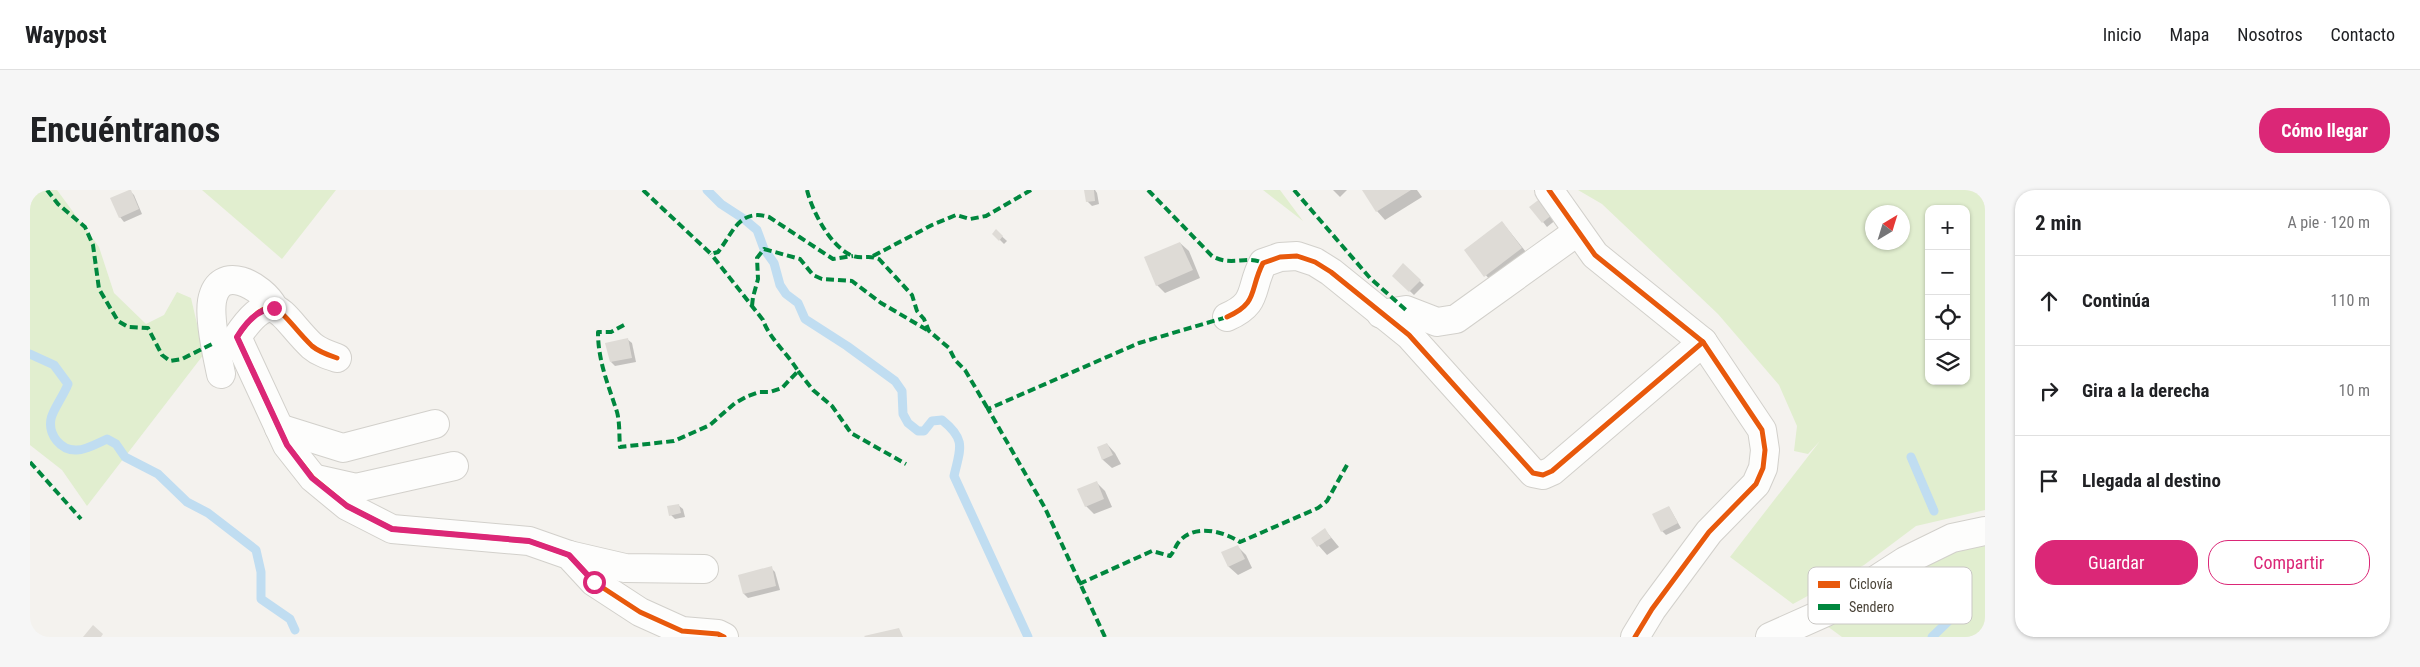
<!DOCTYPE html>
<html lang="es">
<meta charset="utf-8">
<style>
body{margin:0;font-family:"Roboto Condensed",sans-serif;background:#f6f6f6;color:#202124}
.controls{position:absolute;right:15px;top:15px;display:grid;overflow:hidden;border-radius:10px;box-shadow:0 1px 4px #0004}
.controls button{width:45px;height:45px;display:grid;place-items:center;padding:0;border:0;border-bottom:1px solid #e0e0e0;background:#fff;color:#202124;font:25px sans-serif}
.compass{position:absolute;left:1835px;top:15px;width:45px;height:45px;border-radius:50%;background:#fff;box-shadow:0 1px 4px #0004;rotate:38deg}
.stop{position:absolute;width:15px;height:15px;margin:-11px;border:4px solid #db2777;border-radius:50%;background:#fff}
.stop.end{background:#db2777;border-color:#fff;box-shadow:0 1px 5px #0008}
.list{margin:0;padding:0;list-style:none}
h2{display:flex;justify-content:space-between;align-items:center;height:65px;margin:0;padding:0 20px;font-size:21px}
h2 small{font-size:16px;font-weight:400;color:#757577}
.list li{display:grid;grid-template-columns:32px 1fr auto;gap:15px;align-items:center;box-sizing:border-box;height:90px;padding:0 20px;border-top:1px solid #e0e0e0}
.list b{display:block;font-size:19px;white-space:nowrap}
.list em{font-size:16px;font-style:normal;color:#757577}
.actions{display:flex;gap:10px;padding:15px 20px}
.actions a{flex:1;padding:11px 0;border:1px solid #db2777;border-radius:20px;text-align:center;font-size:18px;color:#db2777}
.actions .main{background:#db2777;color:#fff}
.icon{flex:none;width:28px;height:28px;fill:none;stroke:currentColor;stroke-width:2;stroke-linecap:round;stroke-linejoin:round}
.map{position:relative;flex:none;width:1955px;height:447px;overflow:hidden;border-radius:20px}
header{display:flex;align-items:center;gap:30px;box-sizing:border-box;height:70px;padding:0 25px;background:#fff;border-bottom:1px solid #e0e0e0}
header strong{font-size:24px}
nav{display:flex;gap:28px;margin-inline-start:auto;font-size:18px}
.intro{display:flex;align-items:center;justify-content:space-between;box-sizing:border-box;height:120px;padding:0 30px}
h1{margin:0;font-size:35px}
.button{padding:12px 22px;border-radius:20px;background:#db2777;color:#fff;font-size:18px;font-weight:700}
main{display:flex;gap:30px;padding:0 30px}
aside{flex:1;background:#fff;border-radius:20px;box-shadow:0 1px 4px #0004}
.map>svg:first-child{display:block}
.green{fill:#e1eecf;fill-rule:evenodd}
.shadow{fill:#0003}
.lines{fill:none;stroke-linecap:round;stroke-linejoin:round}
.stream{stroke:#c0ddf1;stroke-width:9}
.building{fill:#dedbd6}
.minor-casing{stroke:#d2d0cb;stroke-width:30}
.minor{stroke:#fdfdfc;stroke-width:28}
.quiet{stroke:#00873e;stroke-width:4;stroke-dasharray:8 4;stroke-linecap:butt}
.cycleway-casing{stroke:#fff;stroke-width:8}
.cycleway{stroke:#e8590c;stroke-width:5}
.route{stroke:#db2777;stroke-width:6}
.key{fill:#fff;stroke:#c9c7c4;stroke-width:1}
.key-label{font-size:14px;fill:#4b4439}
</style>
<header>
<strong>Waypost</strong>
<nav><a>Inicio</a><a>Mapa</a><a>Nosotros</a><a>Contacto</a></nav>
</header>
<div class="intro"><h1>Encuéntranos</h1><a class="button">Cómo llegar</a></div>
<main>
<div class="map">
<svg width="1955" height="447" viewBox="0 0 1955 447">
<rect width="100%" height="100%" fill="#f4f2ee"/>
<g class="green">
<polygon points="0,0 27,0 69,57 84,103 116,134 134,125 147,102 161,108 174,164 57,316 32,280 0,255"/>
<polygon points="172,0 306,0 252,69"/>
<polygon points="1233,0 1250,0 1273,31"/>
<path d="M1548 0H1955V320L1886 336 1834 375 1763 414 1700 367 1790 251 1778 264 1764 261 1767 236 1749 195 1688 124 1572 14ZM1899 19H1936V191H1899ZM1842 22H1872V52H1842Z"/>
<polygon points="1955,356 1955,447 1812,447 1797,436 1879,383 1927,359"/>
</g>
<g class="shadow">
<polygon points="1056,0 1065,0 1067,3 1069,14 1062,16 1057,11"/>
<polygon points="1303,0 1317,0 1310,7"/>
<polygon points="1333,0 1387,0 1392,7 1355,30 1347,21"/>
<polygon points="100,1 104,5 112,24 94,32 90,27"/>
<polygon points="1515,14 1527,29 1517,37 1501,17"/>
<polygon points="1472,32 1500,67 1464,95 1435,60"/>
<polygon points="966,41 977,51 974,54 968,48"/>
<polygon points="1150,53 1159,61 1170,88 1135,103 1127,95"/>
<polygon points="1373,75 1394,95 1384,105 1364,86"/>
<polygon points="597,149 602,153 606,172 585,176 581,172"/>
<polygon points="1077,254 1085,263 1091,274 1082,278 1073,270 1068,258"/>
<polygon points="1067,293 1075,301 1082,317 1064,324 1056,316"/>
<polygon points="648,315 653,319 655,327 645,329 641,325"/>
<polygon points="1639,317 1651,338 1636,345 1632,341"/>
<polygon points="1295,340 1309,357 1297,365 1282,348"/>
<polygon points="1207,356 1216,365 1222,378 1208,385 1199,377 1193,363"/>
<polygon points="741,378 745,382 750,400 718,408 714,404 710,386"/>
</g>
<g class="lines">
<g class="stream">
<path d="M677 0 691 14 714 29 727 40 734 59 744 73 750 95 756 104 768 113 775 129 817 156 865 191 872 201 873 224 878 233 888 241H894L902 231 912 230C937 250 930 259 924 286L998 447"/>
<path d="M0 164 24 175 38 194C34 205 22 221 21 229 18 245 31 261 47 260 56 260 68 253 77 249L86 254 95 267 128 284 157 312 178 323 226 360 231 382V409L260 429 265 440"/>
<polyline points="1881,267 1904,321"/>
<polyline points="1902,447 1933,417"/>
</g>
</g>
<g class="building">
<polygon points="99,0 101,0 109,19 89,28 80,8"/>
<polygon points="1054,0 1064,0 1065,11 1056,12"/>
<polygon points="1332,0 1381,0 1346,22"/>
<polygon points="1511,8 1523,24 1512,33 1499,17"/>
<polygon points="1472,31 1492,58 1454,87 1434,60"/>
<polygon points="966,39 973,46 969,51 962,44"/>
<polygon points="1150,52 1163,80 1126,96 1114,67"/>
<polygon points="1373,73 1391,90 1379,102 1362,86"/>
<polygon points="598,148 602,168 580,172 575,153"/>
<polygon points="1077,253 1083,265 1072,270 1067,257"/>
<polygon points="1067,291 1074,309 1055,317 1047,299"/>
<polygon points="649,314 651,323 639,326 637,316"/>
<polygon points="1639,316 1648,333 1631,342 1622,324"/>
<polygon points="1295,338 1301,348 1287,357 1281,348"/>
<polygon points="1208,355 1215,369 1198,377 1191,362"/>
<polygon points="742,376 746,396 713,404 708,385"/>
<polygon points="63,435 73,444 71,447 53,447"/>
<polygon points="869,438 873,447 835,447 834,446"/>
</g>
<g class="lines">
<defs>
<g id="minor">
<polyline points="1519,0 1565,65 1673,152 1732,240 1735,260 1733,278 1726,294 1679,342 1622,419 1605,447"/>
<polyline points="1351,124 1376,120 1407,132 1426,129 1547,42"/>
<path d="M1197 127C1229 113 1219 100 1233 73L1250 67 1267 66 1285 72 1301 82 1379 145 1503 283 1513 285 1522 281 1673 152"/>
<path d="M307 168C298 165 289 162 282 156 251 127 244 92 207 147L257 255 283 288 317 316 362 339 499 351 539 365 564 392 610 422 652 441 688 444 694 447"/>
<path d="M191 184C187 165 179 129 182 111 189 72 232 95 244 118"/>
<polyline points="249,238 313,258 405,234"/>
<polyline points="286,289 326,298 424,276"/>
<polyline points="539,365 595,378 674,379"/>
<polyline points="1740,447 1796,422 1875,371 1922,348 1955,341"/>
</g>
</defs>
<use href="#minor" class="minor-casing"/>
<use href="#minor" class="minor"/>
<g class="quiet">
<polyline points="17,0 28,14 55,37 63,55 69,99 88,131 98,137 118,138 132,165 140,171 152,169 184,153"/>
<path d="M613 0 681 64 688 62C703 43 709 18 739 27L803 69 823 66"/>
<path d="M777 0C782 21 801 58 823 66 832 69 840 65 849 69L882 105 887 121 894 129 899 141 919 158 925 170 935 180 958 219"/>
<path d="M1118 0 1182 66C1201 77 1216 65 1233 73"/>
<polyline points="1264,0 1340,88 1376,120"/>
<polyline points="843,66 902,35 926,25 940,29 956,26 1001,0"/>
<polyline points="722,116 723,107 728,89 727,68 734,59 770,69 783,85 792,89 822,91 851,113 899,141"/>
<path d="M594 135 581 142H568C568 171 578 194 587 222 590 233 589 246 590 257L644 251 680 235 705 213 718 206 729 202H740L752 198 768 181C758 164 739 148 733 130L681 64"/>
<polyline points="768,181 783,200 802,216 821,243 876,274"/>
<polyline points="0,272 51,329"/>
<path d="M1049 394 1122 361 1140 366C1144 362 1145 357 1148 353 1163 333 1193 341 1210 352L1288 318 1297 311 1317 275"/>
<polyline points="1075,447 1015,318 958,219 1109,153 1197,127"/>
</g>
<defs>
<g id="cycleway">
<polyline points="1519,0 1565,65 1673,152 1732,240 1735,260 1733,278 1726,294 1679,342 1622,419 1605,447"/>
<path d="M1197 127C1229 113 1219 100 1233 73L1250 67 1267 66 1285 72 1301 82 1379 145 1503 283 1513 285 1522 281 1673 152"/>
<path d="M307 168C298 165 289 162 282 156 251 127 244 92 207 147L257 255 283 288 317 316 362 339 499 351 539 365 564 392 610 422 652 441 688 444 694 447"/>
</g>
</defs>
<use href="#cycleway" class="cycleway-casing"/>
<use href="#cycleway" class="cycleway"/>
</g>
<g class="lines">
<path class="route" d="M244 118C227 119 215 134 207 147L257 255 282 288 317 316 362 339 499 351 539 365 564 392"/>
</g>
<rect x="1778" y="377" width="164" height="57" rx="8" class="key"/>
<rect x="1788" y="391" width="22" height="7" fill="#e8590c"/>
<rect x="1788" y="414" width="22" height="6" fill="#00873e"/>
<g class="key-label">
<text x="1819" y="399">Ciclovía</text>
<text x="1819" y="422">Sendero</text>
</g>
</svg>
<div class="controls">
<button>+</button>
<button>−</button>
<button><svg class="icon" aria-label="locate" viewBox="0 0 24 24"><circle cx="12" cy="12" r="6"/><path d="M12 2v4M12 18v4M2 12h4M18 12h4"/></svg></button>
<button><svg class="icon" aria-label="layers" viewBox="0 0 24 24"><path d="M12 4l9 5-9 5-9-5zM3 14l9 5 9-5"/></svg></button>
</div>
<svg class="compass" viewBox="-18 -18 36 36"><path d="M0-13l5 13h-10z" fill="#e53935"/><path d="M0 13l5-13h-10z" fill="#757577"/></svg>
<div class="stop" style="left:564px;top:392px"></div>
<div class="stop end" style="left:244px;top:118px"></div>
</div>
<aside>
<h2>2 min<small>A pie · 120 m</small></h2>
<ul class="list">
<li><svg class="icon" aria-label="ahead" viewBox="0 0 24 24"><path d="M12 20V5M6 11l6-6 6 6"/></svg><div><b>Continúa</b></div><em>110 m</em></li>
<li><svg class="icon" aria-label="right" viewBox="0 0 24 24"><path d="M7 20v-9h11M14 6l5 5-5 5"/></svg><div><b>Gira a la derecha</b></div><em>10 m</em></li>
<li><svg class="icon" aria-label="arrive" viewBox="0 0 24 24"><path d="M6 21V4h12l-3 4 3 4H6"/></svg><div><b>Llegada al destino</b></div></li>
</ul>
<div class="actions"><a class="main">Guardar</a><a>Compartir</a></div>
</aside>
</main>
